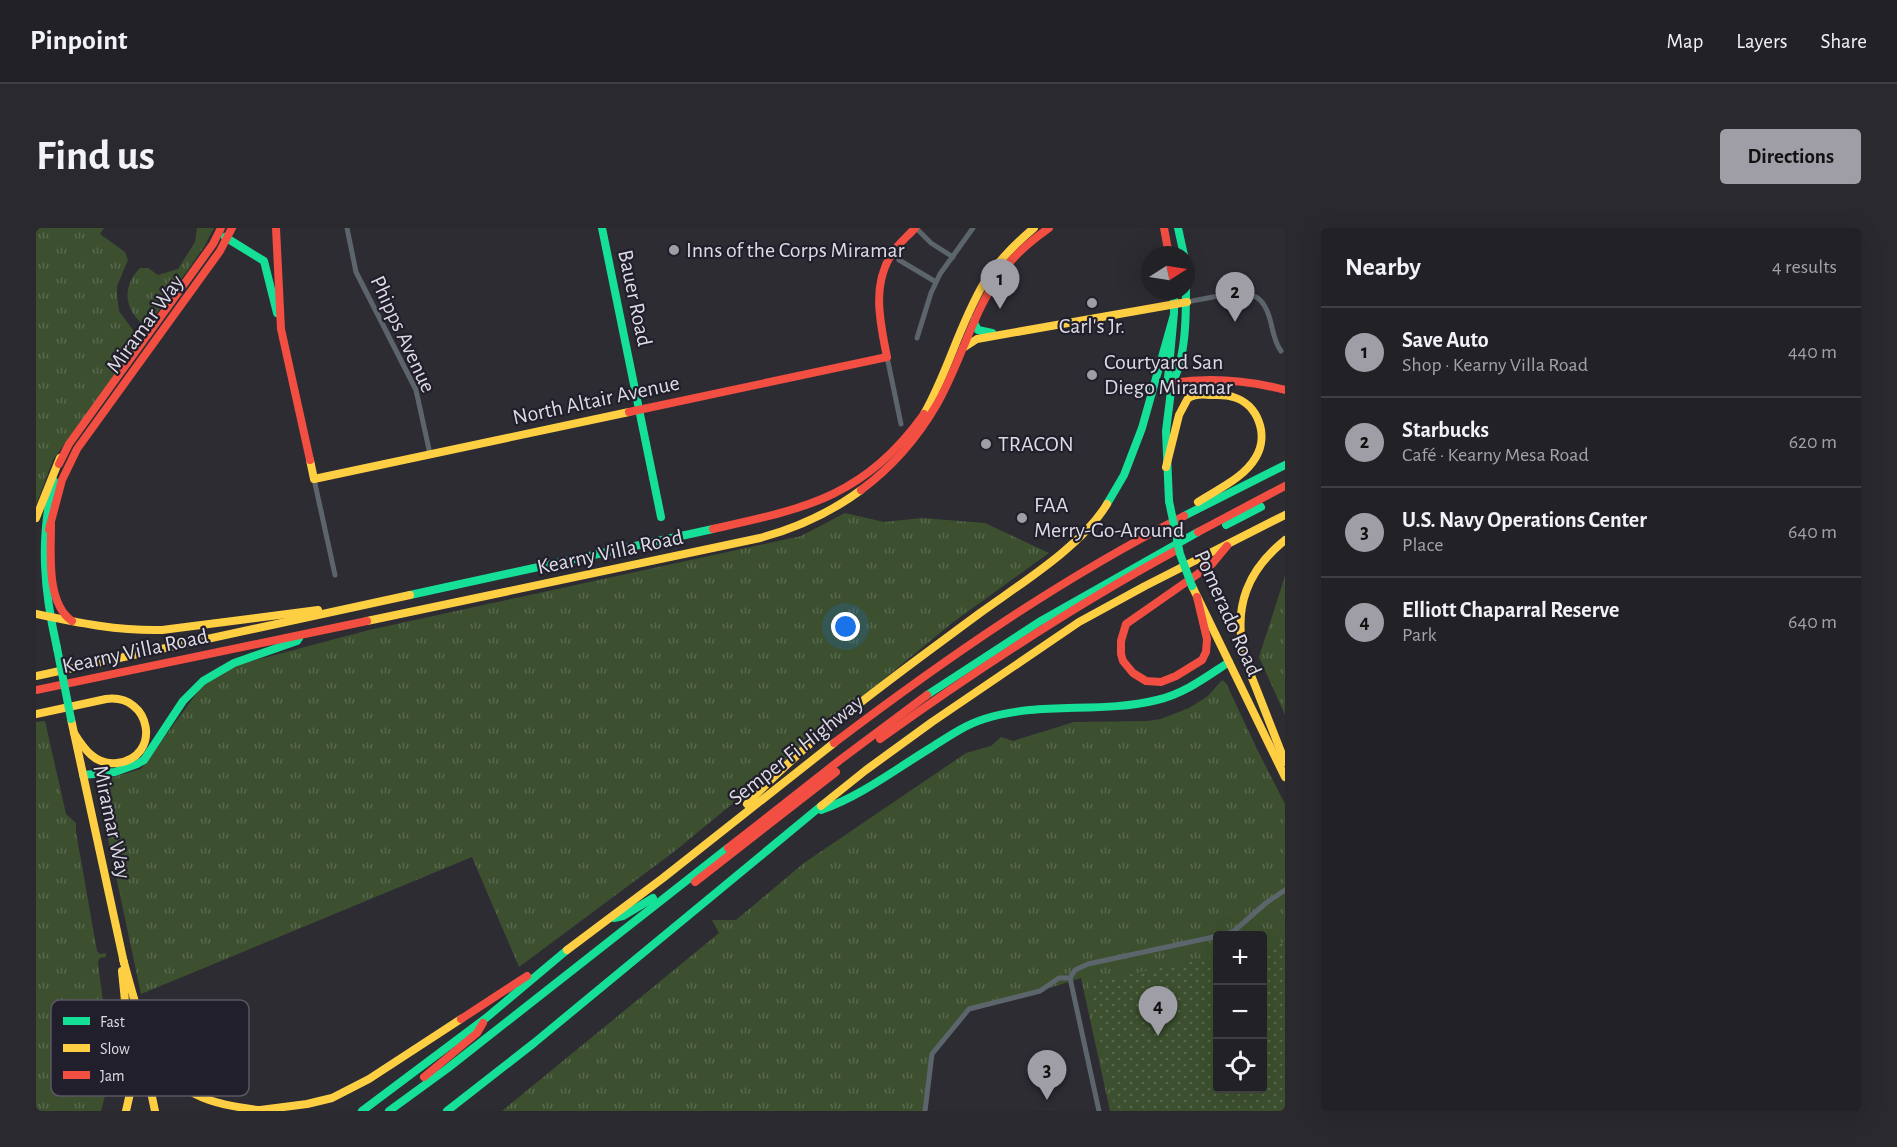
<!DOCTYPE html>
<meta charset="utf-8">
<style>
body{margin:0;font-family:"Alegreya Sans",sans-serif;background:#2a292e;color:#f1f3f6}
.controls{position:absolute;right:18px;bottom:18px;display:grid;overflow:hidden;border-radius:6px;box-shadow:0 6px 24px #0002}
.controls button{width:54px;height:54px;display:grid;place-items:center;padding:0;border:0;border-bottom:2px solid #3f3e43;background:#222126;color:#f1f3f6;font:30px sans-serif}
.compass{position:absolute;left:1105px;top:18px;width:54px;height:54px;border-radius:50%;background:#222126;box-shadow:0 6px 24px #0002;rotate:78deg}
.you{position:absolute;left:810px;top:399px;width:21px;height:21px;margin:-15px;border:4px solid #fff;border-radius:50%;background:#1a73e8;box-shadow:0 0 0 9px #1a73e833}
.badge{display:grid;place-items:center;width:39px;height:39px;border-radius:50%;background:#9f9ea6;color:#111;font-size:20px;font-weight:700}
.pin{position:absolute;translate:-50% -50px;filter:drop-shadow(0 2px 3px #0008)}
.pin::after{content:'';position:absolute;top:32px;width:21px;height:18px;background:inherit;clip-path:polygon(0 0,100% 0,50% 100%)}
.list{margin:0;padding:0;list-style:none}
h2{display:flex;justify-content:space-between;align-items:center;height:78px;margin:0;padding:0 24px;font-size:26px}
h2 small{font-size:20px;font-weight:400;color:#a2a3a7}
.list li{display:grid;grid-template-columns:39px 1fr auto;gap:18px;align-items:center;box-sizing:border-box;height:90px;padding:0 24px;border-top:2px solid #3f3e43}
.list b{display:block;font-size:22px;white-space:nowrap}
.list p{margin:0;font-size:20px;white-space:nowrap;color:#a2a3a7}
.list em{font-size:20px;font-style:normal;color:#a2a3a7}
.icon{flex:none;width:33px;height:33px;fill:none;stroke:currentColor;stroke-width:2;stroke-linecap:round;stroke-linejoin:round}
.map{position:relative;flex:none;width:1249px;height:883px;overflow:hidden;border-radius:6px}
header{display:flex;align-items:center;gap:36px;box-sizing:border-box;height:84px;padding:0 30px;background:#222126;border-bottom:2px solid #3f3e43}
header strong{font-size:28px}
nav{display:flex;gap:33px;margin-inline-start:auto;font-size:21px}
.intro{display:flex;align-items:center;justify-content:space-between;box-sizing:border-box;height:144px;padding:0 36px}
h1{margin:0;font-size:42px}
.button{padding:15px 27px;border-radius:6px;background:#9f9ea6;color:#111;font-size:21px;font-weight:700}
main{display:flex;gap:36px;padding:0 36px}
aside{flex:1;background:#222126;border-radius:6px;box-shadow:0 6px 24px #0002}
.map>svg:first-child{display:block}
.grass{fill:url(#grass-tufts)}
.park{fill:url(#park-dots)}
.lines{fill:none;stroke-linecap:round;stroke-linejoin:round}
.street{stroke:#5d656c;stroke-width:5}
.fast{stroke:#16e098;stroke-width:8}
.slow{stroke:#ffcf43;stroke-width:8}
.jam{stroke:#f24e42;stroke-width:8}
.fast-bridge{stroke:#16e098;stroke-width:8}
.poi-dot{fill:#9f9ea6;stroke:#221f2c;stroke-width:2}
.labels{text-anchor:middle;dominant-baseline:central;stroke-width:4.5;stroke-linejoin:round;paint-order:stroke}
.poi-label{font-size:22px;fill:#dddbe4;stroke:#221f2c;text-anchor:start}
.street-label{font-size:22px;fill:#dddbe4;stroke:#221f2c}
.key{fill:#221f2c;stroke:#5a5763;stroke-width:1.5}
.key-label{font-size:16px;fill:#dddbe4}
</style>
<header>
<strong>Pinpoint</strong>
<nav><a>Map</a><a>Layers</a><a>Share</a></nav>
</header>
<div class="intro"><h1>Find us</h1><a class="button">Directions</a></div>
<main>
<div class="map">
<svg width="1249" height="883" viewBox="0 0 1249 883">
<defs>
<pattern id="grass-tufts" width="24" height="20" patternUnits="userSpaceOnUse" patternTransform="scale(1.5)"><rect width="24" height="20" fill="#3c502f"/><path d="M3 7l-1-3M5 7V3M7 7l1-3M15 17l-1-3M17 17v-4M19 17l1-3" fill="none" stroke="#58694d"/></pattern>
<pattern id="park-dots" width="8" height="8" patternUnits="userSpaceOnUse" patternTransform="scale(1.5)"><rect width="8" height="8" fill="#3c502f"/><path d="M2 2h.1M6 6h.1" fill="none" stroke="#58694d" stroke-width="1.8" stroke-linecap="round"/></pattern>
</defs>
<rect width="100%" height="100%" fill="#2d2c33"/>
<g class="grass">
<polygon points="0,0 68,0 64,6 89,24 92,32 81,58 81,68 83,83 99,105 101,116 17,232 0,277"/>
<path d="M161 0H178L168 19 111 99C88 84 85 59 104 40H112L122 47 142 41 159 14Z"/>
<polygon points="809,285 848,294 886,290 949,295 1013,325 916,395 639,623 483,739 436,629 105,766 60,554 105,541 166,458 201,437 333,402 765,308"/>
<polygon points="1249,348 1249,487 1223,429"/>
<polygon points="1186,452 1190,455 1221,521 1249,576 1249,743 1227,746 1226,708 1182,708 1181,752 1109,883 1074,883 1045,750 1004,763 933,781 896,826 889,883 466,883 683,705 676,692 700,692 768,635 930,525 955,518 965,509 977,513 1038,494 1111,493 1125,491 1153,480 1172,468"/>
<path d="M9 493 30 586 40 595V604L61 723 64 726 70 725V729L64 730 62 734C67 782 80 836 65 883H0V494Z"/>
</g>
<polygon class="park" points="1249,714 1249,883 1079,883 1052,755 1181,728 1182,860 1226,860 1227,719"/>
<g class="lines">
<g class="street">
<polyline points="311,0 320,44 380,162 394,226"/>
<polyline points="880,0 895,15 917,29"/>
<polyline points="863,32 900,54"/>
<path d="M1151 74C1167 71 1207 61 1220 69 1226 72 1231 81 1233 88 1237 100 1237 112 1245 123"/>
<polyline points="881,110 895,65 904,46 937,0"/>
<polyline points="851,129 865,196"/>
<polyline points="278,251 299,347"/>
<polyline points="1185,708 1198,703 1230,675 1249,662"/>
<polyline points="889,883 896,826 933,781 1004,763 1023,750 1034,750"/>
<polyline points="1063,883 1034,750 1039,742 1052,736 1182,708"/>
</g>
<g class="fast">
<polyline points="566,0 625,289"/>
<polyline points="1142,0 1148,27"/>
<polyline points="189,9 228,33 241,85"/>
<polyline points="939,91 938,95 942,102 956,105"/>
<polyline points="1136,155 1132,150 1138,85 1138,63"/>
<path d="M18 253C3 310 8 363 21 420"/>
<path d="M1133 273 1130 203 1136 155C1151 128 1150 83 1150 52"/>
<polyline points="1071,276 1088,247 1106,200 1137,90"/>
<polyline points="1148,288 1249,237"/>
<polyline points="1190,297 1225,279"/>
<polyline points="374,367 677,301"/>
<polyline points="891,467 1003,394 1162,304"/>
<polyline points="47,547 79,544 101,536 108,532 147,473 167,453 198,435 261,413 263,410"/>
<path d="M785 582C825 568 860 541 896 519 913 508 929 497 948 491 1004 473 1064 486 1121 472 1148 466 1170 449 1193 434"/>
<polyline points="578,690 587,688 617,670"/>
<polyline points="326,883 450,790 531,722"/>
<polyline points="353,883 412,840 692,620"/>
<polyline points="411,883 498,815 785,578"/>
</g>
<g class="slow">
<polyline points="927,120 941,111 1151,74"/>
<path d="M888 186C912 144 923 97 948 55 961 34 979 16 998 0"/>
<polyline points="274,232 278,251 593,184"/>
<path d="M1130 239 1143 187 1152 170C1159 166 1166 166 1174 167 1182 167 1190 166 1197 169 1222 176 1233 207 1220 229 1208 250 1182 261 1162 274"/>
<polyline points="0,290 24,230"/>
<path d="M1249 312C1212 342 1197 378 1208 426 1211 439 1217 452 1222 465 1231 488 1240 511 1249 534"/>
<polyline points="1156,358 1249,549"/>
<path d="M0 386C42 395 83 403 126 402L282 382"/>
<path d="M331 393 724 310C761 300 794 285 825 262"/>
<polyline points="0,448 374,367"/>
<path d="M0 486 70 471C116 465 126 530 81 535 60 538 48 521 38 505"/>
<polyline points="35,491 88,735"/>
<path d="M711 576C780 503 863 445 944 385 984 356 1046 318 1071 276"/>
<polyline points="785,578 830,542 896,494 1043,394 1109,358 1249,287"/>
<polyline points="531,722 627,650 798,515"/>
<path d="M87 731C101 780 111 839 159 866 178 876 201 879 222 882"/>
<polyline points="86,743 97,852 90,883"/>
<polyline points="99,788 119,883"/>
<polyline points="217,883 271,876 296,870 333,851 425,791"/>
</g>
<g class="jam">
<polyline points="240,0 245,101 274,232"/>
<polyline points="1128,0 1133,27"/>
<path d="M1136 155C1175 149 1211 152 1249 162"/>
<path d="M593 184 851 129C844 94 835 56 857 24 863 15 872 8 879 0"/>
<polyline points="23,236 33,216 177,16 185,0"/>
<path d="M825 262C856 239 882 209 901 176 928 129 938 74 975 33 986 20 999 10 1013 0"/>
<path d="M15 297C15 326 10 375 36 393"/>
<polyline points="13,301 26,252 41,221 184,23 196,0"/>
<path d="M677 301C771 280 828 269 888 186"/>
<polyline points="1162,304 1249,258"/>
<polyline points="1161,369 1171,411 1170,424 1166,432 1140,448 1125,454 1110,453 1097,445 1087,433 1085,426 1085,413 1090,396 1176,336 1191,318"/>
<polyline points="0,462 331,393"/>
<path d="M844 511C939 443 1036 379 1139 323"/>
<path d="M798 515C909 431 1024 351 1148 288"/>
<polyline points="692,620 804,532 891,467"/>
<polyline points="659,654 800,544"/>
<polyline points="425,791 491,748"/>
<polyline points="388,849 441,805 447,795"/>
</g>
<g class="fast-bridge">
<polyline points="1133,273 1144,326 1156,358"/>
<polyline points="21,420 35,491"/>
</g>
</g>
<g class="poi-dot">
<circle cx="638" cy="22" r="6"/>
<circle cx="1056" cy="75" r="6"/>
<circle cx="1056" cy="147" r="6"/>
<circle cx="950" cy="216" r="6"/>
<circle cx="986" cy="290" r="6"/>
</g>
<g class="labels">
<g class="poi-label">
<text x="650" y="22">Inns of the Corps Miramar</text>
<text x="1056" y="98" text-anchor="middle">Carl's Jr.</text>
<text x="1068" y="134">Courtyard San<tspan x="1068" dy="25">Diego Miramar</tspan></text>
<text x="962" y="216">TRACON</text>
<text x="998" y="277">FAA<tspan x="998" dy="25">Merry-Go-Around</tspan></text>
</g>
<g class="street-label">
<text transform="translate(599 70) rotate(78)">Bauer Road</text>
<text transform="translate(109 96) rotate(-54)">Miramar Way</text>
<text transform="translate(367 106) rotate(65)">Phipps Avenue</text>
<text transform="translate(560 172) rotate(-12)">North Altair Avenue</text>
<text transform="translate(574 324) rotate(-12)">Kearny Villa Road</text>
<text transform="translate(1192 385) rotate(66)">Pomerado Road</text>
<text transform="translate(99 423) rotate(-12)">Kearny Villa Road</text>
<text transform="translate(760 522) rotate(-38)">Semper Fi Highway</text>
<text transform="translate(76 594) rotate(78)">Miramar Way</text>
</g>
</g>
<rect x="15" y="772" width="198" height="96" rx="9" class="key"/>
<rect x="27" y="789" width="27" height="8" fill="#16e098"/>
<rect x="27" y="816" width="27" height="8" fill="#ffcf43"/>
<rect x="27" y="843" width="27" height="8" fill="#f24e42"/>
<g class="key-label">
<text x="64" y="799">Fast</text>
<text x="64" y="826">Slow</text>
<text x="64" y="853">Jam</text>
</g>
</svg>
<div class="controls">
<button>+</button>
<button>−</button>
<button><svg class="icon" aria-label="locate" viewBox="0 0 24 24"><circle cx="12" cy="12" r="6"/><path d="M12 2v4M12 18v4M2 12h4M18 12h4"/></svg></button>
</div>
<svg class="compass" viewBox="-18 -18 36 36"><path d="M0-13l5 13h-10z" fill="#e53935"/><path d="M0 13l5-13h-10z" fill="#a2a3a7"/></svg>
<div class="you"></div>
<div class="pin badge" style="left:964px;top:81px">1</div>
<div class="pin badge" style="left:1199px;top:94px">2</div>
<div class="pin badge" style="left:1011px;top:872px">3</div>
<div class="pin badge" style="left:1122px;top:808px">4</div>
</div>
<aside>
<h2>Nearby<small>4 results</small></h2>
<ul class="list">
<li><span class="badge">1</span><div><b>Save Auto</b><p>Shop · Kearny Villa Road</p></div><em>440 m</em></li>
<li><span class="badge">2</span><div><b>Starbucks</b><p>Café · Kearny Mesa Road</p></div><em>620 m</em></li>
<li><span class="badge">3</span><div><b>U.S. Navy Operations Center</b><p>Place</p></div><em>640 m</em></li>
<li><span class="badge">4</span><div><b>Elliott Chaparral Reserve</b><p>Park</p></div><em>640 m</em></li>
</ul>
</aside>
</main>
